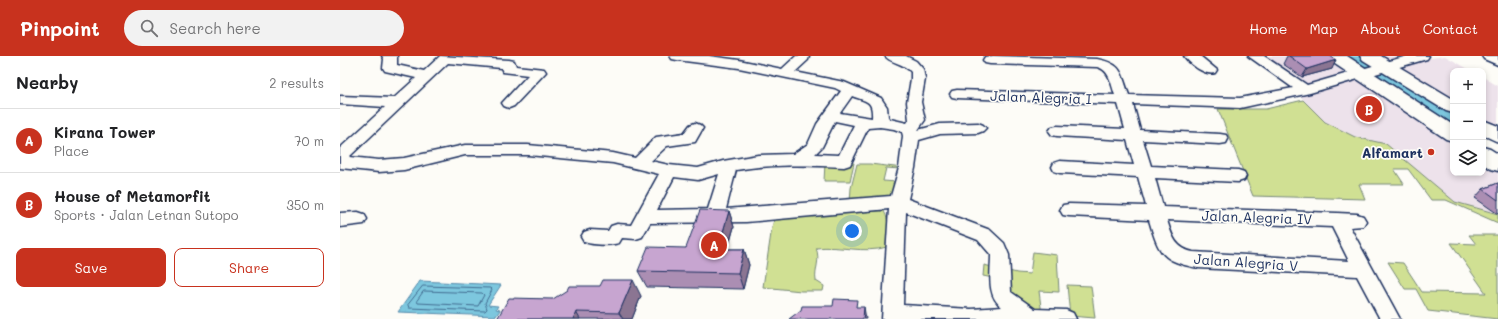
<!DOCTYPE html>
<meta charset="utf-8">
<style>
body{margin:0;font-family:Mali,sans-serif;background:#f2f2f2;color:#202124}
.controls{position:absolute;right:12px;top:12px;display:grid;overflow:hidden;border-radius:8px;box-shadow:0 2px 6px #0003}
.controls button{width:36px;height:36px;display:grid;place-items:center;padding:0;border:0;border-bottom:1px solid #e0e0e0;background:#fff;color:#202124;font:20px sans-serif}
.you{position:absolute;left:512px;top:175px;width:14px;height:14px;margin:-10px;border:3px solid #fff;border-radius:50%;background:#1a73e8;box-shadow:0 0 0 6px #1a73e833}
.badge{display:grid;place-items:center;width:26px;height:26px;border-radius:50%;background:#c8321e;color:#fff;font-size:13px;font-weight:700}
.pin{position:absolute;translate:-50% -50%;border:2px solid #fff;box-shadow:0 1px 4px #0006}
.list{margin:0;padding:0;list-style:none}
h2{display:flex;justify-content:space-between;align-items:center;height:52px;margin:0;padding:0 16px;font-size:17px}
h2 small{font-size:13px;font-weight:400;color:#757577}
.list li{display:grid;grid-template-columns:26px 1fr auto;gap:12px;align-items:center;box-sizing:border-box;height:64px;padding:0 16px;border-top:1px solid #e0e0e0}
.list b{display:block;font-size:15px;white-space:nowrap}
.list p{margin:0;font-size:13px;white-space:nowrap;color:#757577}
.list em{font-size:13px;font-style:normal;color:#757577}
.actions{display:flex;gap:8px;padding:12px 16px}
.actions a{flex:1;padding:9px 0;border:1px solid #c8321e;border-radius:8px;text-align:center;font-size:14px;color:#c8321e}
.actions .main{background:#c8321e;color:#fff}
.icon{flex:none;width:22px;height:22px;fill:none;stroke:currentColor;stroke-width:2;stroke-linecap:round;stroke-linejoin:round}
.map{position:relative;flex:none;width:1158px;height:263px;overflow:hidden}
header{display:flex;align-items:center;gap:24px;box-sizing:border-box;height:56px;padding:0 20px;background:#c8321e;color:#fff}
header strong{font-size:19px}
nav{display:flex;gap:22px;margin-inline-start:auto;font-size:14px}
.search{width:280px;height:36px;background:#f2f2f2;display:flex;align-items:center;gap:10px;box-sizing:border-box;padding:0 14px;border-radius:22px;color:#757577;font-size:15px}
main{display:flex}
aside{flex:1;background:#fff}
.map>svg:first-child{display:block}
.built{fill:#ede2eb}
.green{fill:#d0e093;stroke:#768878;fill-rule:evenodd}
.water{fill:#7dc7de;stroke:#568aab}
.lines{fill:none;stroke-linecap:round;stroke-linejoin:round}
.shore{stroke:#426c91;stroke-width:1}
.river{fill:#7dc7de;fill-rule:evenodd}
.minor-casing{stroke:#1b2f5e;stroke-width:3}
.major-casing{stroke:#1b2f5e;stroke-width:3}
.minor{fill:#fdfcf7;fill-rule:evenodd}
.major{fill:#fdfcf7;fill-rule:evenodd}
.wall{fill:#ab8eb3;stroke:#1b2f5e}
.shaded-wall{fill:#8b7492;stroke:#1b2f5e}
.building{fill:#c7a5d0;stroke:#1b2f5e}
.poi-dot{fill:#c8321e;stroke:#fdfcf7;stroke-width:1.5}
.labels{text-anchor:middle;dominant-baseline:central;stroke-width:3.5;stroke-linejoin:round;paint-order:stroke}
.street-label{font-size:14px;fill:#1b2f5e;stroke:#fdfcf7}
.poi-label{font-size:14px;font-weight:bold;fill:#1b2f5e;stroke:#fdfcf7;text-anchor:end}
</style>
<header>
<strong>Pinpoint</strong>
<div class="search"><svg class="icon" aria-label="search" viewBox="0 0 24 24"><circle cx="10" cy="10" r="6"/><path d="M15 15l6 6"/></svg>Search here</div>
<nav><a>Home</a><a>Map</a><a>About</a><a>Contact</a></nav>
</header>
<main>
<aside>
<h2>Nearby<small>2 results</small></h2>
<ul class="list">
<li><span class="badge">A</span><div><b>Kirana Tower</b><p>Place</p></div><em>70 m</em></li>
<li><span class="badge">B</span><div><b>House of Metamorfit</b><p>Sports · Jalan Letnan Sutopo</p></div><em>350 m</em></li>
</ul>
<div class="actions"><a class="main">Save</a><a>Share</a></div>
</aside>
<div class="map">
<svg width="1158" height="263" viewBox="0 0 1158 263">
<rect width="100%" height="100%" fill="#fdfcf7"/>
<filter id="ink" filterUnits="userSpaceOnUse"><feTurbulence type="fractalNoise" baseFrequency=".025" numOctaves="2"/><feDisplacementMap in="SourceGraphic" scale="8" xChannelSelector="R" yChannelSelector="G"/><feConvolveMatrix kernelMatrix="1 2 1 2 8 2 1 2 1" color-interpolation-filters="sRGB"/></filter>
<g filter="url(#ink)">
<g class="built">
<polygon points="922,0 989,0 1113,82 1113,117 1143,117 1143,102 1158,112 1158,158 1115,146 1046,89 1015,81 985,66 962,42 960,34"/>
<polygon points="1038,0 1088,0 1091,2 1105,0 1132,15 1113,15 1113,45"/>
<polygon points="1143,21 1158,30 1158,72 1143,63"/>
</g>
<g class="green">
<polygon points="963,44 985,66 1015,81 1046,88 1115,146 1158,158 1158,167 1106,144 1091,144 1068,113 1054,113 1064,128 1019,128 1025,143 913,140 878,53 926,53"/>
<polygon points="485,107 514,107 510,125 484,125"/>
<path d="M517 108H530L563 112 555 143 510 146 511 132ZM546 112 560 113 557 126 543 125Z"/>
<path d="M517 155H544C550 166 548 179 547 191 524 198 500 189 476 192 481 204 474 214 476 225L484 230 483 235H461L423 231 432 171 434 164 438 160Z"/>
<polygon points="1129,179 1158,179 1158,263 1088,255 1076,233 1065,233 1048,206 1063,207 1082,236 1146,237 1111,187 1136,188"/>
<polygon points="693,196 717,199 719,236 699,235 702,259 665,257 663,224 643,220 644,209 677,217 690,218"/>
<polygon points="727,229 751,230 755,262 730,260"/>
</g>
<g class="water">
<polygon points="1047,20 1113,61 1113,69 1039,21"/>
<polygon points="80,225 161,229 148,249 158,250 156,253 160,254 156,260 58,256"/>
</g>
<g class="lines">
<g class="shore">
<polygon points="83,230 150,232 152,234 145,247 147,253 145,255 69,252 68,249"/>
<polygon points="84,235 142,237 144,239 138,250 78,247 77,245"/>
</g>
<polygon class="river" points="1000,0 1020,0 1113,58 1113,72 1106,70 1002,4"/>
<defs>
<g id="minor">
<path d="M42 0H57V9L84 15 100 0 169 4 174 5 176 10 204 13 206 16 174 50 169 52 164 50 162 47 188 19 163 16 161 12 108 7 9 101 39 104 64 102 125 89H188L273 97 295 102 316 81 344 77 350 69 355 67 360 69 363 72 355 86 327 90 311 105 329 109 358 112 383 105 418 99 453 98 468 88 477 68 501 35 495 32 399 12 337 4 332 3 330 0H369L399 4 442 13 456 0H469L468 4 455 16 504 26 541 42 547 51 548 61 550 63 567 67 569 64 567 46 571 23V16C564 7 550 7 545 0H566L576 5 583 13 585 23 581 46 585 64 578 74 600 68 638 67 643 69 646 72 643 75 638 77 600 78 579 84 575 112 568 143 650 174 664 187 669 199 671 236 695 253 726 254 733 257 736 263H542L549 153 406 166 310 167 302 181 296 183 282 182 279 187C269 190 254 189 244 186L241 181 244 176 250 174 268 175 271 170 277 168 291 169 319 118 273 107 188 99H125L64 114 39 116 0 112V92L45 51 0 48V40L54 42 76 22 45 15 43 12 44 3ZM512 40C527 46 533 44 532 62L500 57ZM495 65 514 69 499 99 475 98 482 91ZM540 71 554 73 562 76 563 80 559 112 551 140 386 153 396 114C432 108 468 109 504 111L510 109 528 72ZM379 118 368 153 317 154 334 121 358 124ZM566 156 638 184 651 199C651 217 646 240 662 251L631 253 563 249Z"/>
<path d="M653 0 757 3C783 8 781 17 789 39L900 42 953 32 908 0H924L967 29 1067 0H1089L1087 3 970 37 900 52 793 48 800 74 880 78 886 79 888 83 886 87 880 88 803 84 811 110 898 114 904 116 906 120 904 124 898 126 815 122 823 151 997 157 1017 158 1023 160 1026 165 1023 170 1010 171 1060 263H1040L1017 220 858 212C822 205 819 198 809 164L729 160 723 159 720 154 723 149 729 148 806 150 798 121 720 117 714 115 712 111 714 107 720 105 794 109 787 84 717 80 712 79 709 75 712 71 717 70 785 73 778 48 617 42 612 41 610 38 612 35 617 34 775 39C771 28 770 14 757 11L650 8 645 7 643 4 645 1ZM827 164 992 171 1009 205 853 196C835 192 832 180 827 164Z"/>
<path d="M844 0H860L877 14 875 17C865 20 850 8 844 0Z"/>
<polygon points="1142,0 1158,0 1158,9 1144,3"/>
<polygon points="18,156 24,158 27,163 24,168 0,171 0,157"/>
</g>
<g id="major">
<polygon points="986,0 1007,0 1113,69 1113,85 1106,83 989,4"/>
<polygon points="1020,0 1041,0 1113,43 1113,57 1106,55 1023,4"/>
<polygon points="1143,64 1158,70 1158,86 1143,79"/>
<polygon points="1143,91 1150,93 1158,98 1158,115 1151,113 1143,108"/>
</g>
</defs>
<use href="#minor" class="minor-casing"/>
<use href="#major" class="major-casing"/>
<use href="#minor" class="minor"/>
<use href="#major" class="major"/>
</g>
<g class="wall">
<polygon points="947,0 990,0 992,13 962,21 943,8"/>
<polygon points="1158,127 1158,158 1135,142 1143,133"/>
<polygon points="389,155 394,171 388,193 404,193 409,209 403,233 307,231 298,215 346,192"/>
<polygon points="301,240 292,263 157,263 213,243"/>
</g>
<g class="shaded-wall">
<polygon points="996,4 992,13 962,21 967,13"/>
<polygon points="389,155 394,171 383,209 378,193"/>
<polygon points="404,193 409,209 403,233 398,217"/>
<polygon points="293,224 301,240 292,263 283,263 279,257"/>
<polygon points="524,251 526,263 523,263"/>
<polygon points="236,256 240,263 233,263"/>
</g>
<g class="building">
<polygon points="949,0 990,0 996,4 967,13"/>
<polygon points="1158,127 1158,144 1143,133"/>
<polygon points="360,154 389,155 378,193 404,193 398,217 298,215 308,191 346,192"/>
<polygon points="263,224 293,224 279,257 236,256 233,263 157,263 169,242 213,243 227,234 229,230 260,230"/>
<polygon points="494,243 517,244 516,251 524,251 523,263 449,263 461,254 462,250 493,250"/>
</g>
</g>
<circle class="poi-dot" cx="1091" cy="96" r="4"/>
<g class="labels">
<g class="street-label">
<text transform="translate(701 41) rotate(2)">Jalan Alegria I</text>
<text transform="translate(917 161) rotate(2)">Jalan Alegria IV</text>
<text transform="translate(906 206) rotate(4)">Jalan Alegria V</text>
</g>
<g class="poi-label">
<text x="1083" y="96">Alfamart</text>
</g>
</g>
</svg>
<div class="controls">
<button>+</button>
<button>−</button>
<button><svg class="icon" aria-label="layers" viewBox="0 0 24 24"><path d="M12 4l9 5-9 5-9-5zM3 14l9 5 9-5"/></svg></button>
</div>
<div class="you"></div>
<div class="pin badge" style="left:374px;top:189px">A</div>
<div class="pin badge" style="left:1029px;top:53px">B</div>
</div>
</main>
